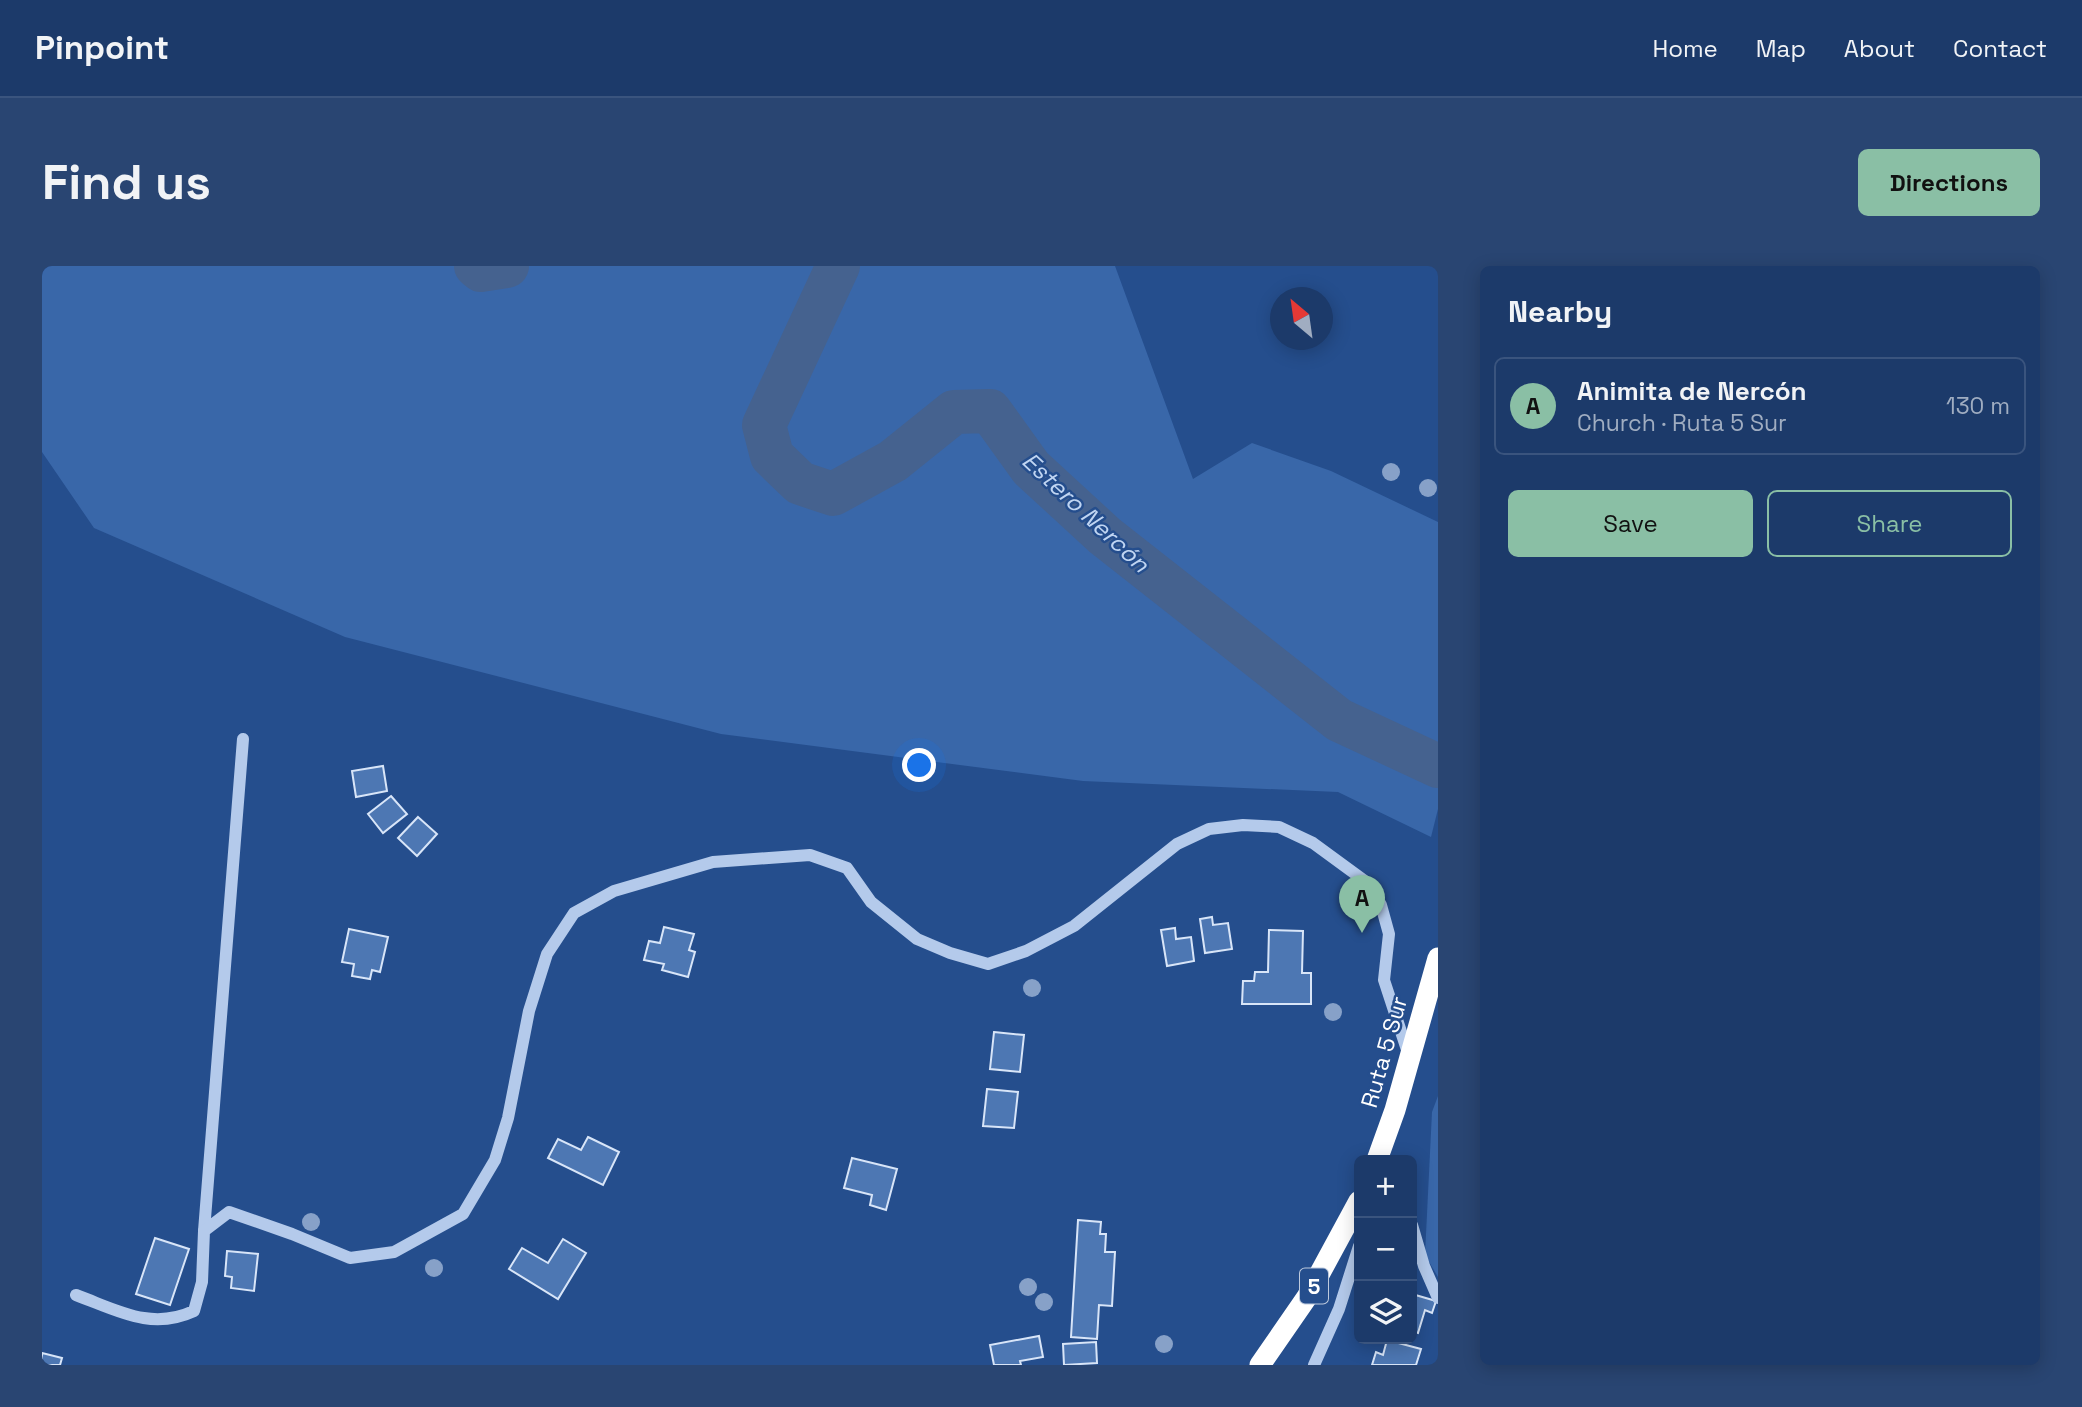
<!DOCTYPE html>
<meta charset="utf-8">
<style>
body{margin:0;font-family:"Space Grotesk",sans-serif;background:#294572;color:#f1f3f6}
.controls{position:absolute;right:21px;bottom:21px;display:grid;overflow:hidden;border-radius:10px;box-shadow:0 4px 18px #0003}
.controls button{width:63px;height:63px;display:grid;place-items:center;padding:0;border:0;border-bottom:2px solid #3a547e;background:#1c3a6a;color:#f1f3f6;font:35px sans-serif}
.compass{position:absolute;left:1228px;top:21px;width:63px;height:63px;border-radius:50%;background:#1c3a6a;box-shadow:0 4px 18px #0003;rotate:331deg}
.you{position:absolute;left:878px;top:500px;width:24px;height:24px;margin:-18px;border:5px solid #fff;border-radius:50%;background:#1a73e8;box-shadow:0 0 0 10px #1a73e833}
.badge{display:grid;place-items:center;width:46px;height:46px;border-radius:50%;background:#8abfa5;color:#111;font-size:23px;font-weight:700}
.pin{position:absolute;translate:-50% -58px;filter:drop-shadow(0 2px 4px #0008)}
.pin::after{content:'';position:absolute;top:37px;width:24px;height:21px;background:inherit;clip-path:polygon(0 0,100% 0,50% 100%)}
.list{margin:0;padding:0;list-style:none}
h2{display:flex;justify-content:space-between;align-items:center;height:91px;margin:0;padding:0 28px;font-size:30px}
h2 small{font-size:23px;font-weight:400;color:#a0adc1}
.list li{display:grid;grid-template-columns:46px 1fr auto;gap:21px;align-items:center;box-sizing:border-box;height:98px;margin:0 14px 14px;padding:0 14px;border:2px solid #3a547e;border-radius:10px}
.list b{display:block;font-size:26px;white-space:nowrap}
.list p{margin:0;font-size:23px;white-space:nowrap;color:#a0adc1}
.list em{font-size:23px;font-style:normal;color:#a0adc1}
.actions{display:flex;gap:14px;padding:21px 28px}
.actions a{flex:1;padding:16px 0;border:2px solid #8abfa5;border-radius:10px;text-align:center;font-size:24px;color:#8abfa5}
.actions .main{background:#8abfa5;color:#111}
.icon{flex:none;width:38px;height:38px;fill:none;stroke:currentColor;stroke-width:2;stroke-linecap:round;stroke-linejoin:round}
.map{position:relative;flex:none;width:1396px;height:1099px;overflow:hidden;border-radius:10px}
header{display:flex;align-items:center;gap:42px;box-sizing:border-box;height:98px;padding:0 35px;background:#1c3a6a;border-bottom:2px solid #3a547e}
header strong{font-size:33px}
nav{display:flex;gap:38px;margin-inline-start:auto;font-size:24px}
.intro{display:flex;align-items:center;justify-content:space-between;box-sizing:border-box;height:168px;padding:0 42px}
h1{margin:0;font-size:49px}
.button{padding:18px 32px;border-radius:10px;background:#8abfa5;color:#111;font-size:24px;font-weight:700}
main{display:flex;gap:42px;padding:0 42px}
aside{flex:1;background:#1c3a6a;border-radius:10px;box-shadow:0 4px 18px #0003}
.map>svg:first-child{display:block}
.green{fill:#3967a9}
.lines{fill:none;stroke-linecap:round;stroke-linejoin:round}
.river{stroke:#45628f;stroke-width:44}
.building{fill:#4d77b3;stroke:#d8e5f8;stroke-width:2}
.minor{stroke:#b4caeb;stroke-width:12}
.highway{stroke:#fff;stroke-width:21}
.tree{fill:#87a1c8}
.labels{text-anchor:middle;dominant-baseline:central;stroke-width:5;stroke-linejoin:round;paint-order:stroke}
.shield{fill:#254e8d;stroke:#becadd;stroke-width:2}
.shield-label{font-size:21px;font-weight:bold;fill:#fff}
.street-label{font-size:23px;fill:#fff;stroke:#254e8d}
.water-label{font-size:24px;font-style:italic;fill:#c0d5f2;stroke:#254e8d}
</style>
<header>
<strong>Pinpoint</strong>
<nav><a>Home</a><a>Map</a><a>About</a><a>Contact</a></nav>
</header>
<div class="intro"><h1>Find us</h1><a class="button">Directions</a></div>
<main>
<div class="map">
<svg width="1396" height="1099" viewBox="0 0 1396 1099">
<rect width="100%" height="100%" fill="#254e8d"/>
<g class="green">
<polygon points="0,0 1073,0 1151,213 1210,177 1289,205 1396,256 1396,543 1389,571 1296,526 1041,515 679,468 303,371 52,262 0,186"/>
<polygon points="1396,830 1396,1011 1383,989 1390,846"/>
</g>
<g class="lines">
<g class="river">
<polyline points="434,0 439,4 465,0"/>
<polyline points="796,0 722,159 730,190 758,217 791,228 851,195 912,146 948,145 989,202 1063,270 1297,454 1396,500"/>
</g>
</g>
<g class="building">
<polygon points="341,500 345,525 314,531 310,505"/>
<polygon points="349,530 365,548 341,567 326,548"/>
<polygon points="376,551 395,568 375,590 356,572"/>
<polygon points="1170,651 1171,659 1186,657 1190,683 1163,687 1158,653"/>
<polygon points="622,661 652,668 647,684 653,686 646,711 620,704 622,698 602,694 607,675 618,677"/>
<polygon points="1133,662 1134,673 1149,671 1152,695 1125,700 1119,664"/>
<polygon points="307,663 346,671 338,706 330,704 328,713 310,710 312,698 300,696"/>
<polygon points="1227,664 1261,665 1260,707 1269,707 1269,738 1200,738 1201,715 1212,715 1213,706 1226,706"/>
<polygon points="952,766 982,769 978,806 948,803"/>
<polygon points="945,823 976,826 972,862 941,860"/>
<polygon points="546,871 577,886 561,919 506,892 516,873 539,884"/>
<polygon points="810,892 855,903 844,944 828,939 830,929 802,922"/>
<polygon points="1036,954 1059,956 1058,968 1064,968 1063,986 1073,986 1070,1040 1057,1039 1055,1073 1029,1071"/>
<polygon points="113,972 147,983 128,1039 94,1028"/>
<polygon points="521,973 544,987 516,1033 467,1003 480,982 506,997"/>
<polygon points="185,985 216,988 212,1025 189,1022 190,1011 183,1010"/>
<polygon points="1370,1028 1394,1035 1390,1047 1383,1044 1376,1067 1370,1065"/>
<polygon points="997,1070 1001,1091 978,1095 979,1099 952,1099 948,1079"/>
<polygon points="1345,1074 1379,1083 1374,1099 1330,1099 1334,1086 1341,1089"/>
<polygon points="1054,1076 1055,1097 1022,1099 1021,1078"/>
<polygon points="0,1087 20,1092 18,1099 0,1099"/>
</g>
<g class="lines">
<g class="minor">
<polyline points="1370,959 1382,1000 1396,1032"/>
<polyline points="162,965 201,473"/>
<path d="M34 1029C75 1044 109 1065 152 1045L160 1016 162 965 187 946 250 968 308 992 352 986 421 948 453 894 466 852 487 745 505 688 532 647 572 625 671 596 768 589 805 602 829 636 875 673 908 687 946 698 984 685 1032 660 1135 578 1167 563 1201 559 1237 561 1271 577 1327 618 1339 639 1347 668 1342 714 1367 790"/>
<polyline points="1272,1099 1297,1043 1317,980"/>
</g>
<g class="highway">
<polyline points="1335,894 1353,844 1396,692"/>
<polyline points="1218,1099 1265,1031 1317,935"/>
</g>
</g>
<g class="tree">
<circle cx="1349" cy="206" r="9"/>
<circle cx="1386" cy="222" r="9"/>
<circle cx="990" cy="722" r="9"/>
<circle cx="1291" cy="746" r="9"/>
<circle cx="269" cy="956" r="9"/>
<circle cx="392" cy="1002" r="9"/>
<circle cx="986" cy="1021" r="9"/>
<circle cx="1002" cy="1036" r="9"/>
<circle cx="1122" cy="1078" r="9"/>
</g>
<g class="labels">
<rect class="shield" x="1258" y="1002.5" width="28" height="35" rx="5"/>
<g class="shield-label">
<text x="1272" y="1020">5</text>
</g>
<g class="street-label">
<text transform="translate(1342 786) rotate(-74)">Ruta 5 Sur</text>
</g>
<g class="water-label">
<text transform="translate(1044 246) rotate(43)">Estero Nercón</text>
</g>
</g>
</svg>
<div class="controls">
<button>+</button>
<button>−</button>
<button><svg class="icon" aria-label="layers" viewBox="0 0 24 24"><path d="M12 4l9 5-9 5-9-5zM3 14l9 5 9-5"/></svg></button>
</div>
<svg class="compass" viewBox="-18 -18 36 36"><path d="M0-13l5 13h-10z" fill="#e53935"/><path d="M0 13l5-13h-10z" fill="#a0adc1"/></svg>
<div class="you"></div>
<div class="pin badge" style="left:1320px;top:667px">A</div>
</div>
<aside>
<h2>Nearby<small></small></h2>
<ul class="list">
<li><span class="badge">A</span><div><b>Animita de Nercón</b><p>Church · Ruta 5 Sur</p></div><em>130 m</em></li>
</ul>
<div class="actions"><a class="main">Save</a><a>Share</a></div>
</aside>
</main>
